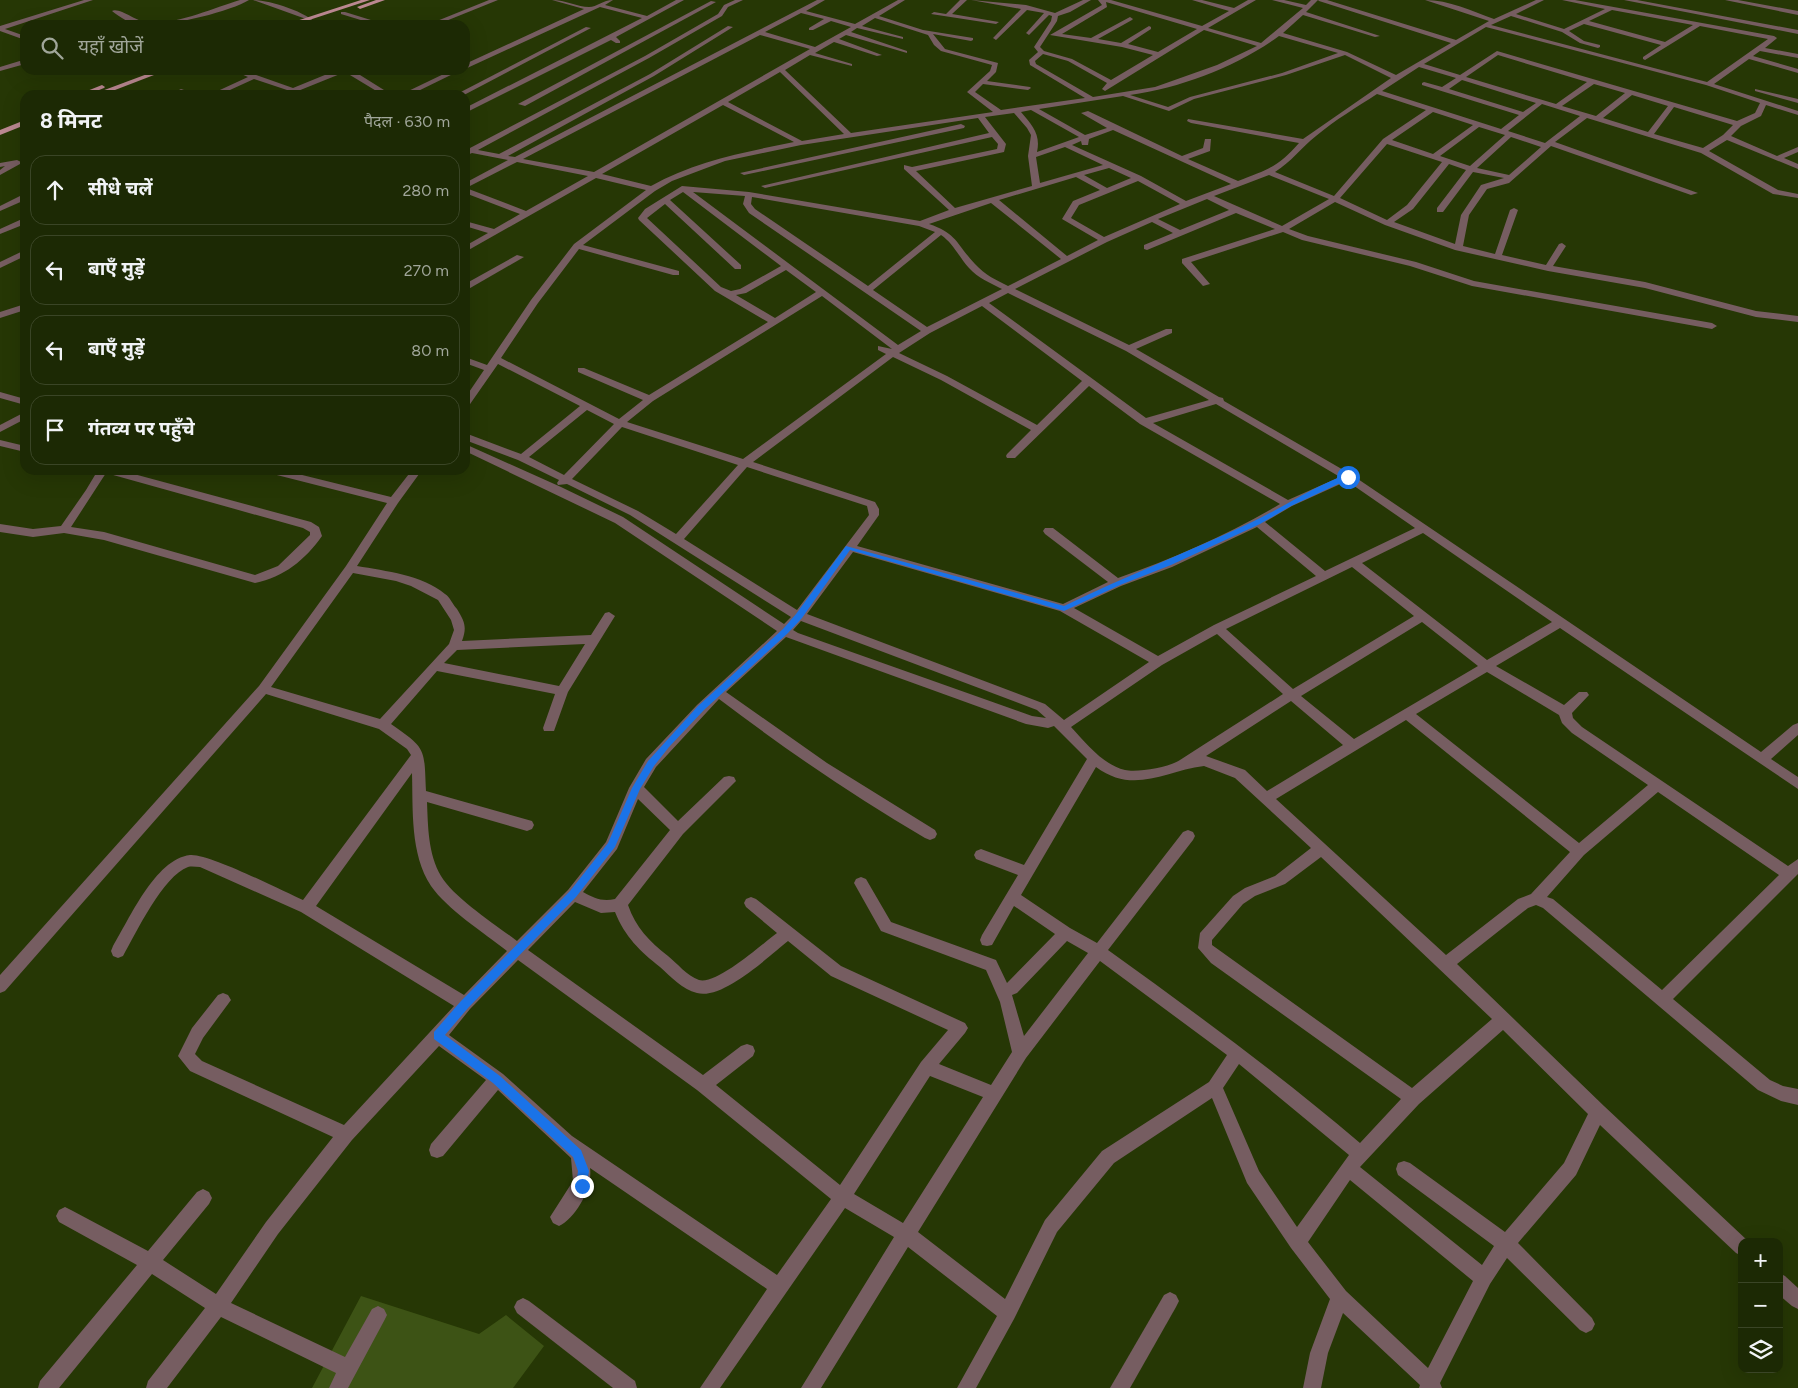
<!DOCTYPE html>
<html lang="hi">
<meta charset="utf-8">
<style>
body{margin:0;font-family:Figtree,"Noto Sans Devanagari",sans-serif;background:#293513;color:#f1f3f6}
.controls{position:absolute;right:15px;bottom:15px;display:grid;overflow:hidden;border-radius:10px;box-shadow:0 5px 20px #0002}
.controls button{width:45px;height:45px;display:grid;place-items:center;padding:0;border:0;border-bottom:1px solid #3a4526;background:#1c2904;color:#f1f3f6;font:25px sans-serif}
.stop{position:absolute;width:15px;height:15px;margin:-11px;border:4px solid #1a73e8;border-radius:50%;background:#fff}
.stop.end{background:#1a73e8;border-color:#fff;box-shadow:0 1px 5px #0008}
.list{margin:0;padding:0;list-style:none}
h2{display:flex;justify-content:space-between;align-items:center;height:65px;margin:0;padding:0 20px;font-size:21px}
h2 small{font-size:16px;font-weight:400;color:#a0a69a}
.list li{display:grid;grid-template-columns:32px 1fr auto;gap:15px;align-items:center;box-sizing:border-box;height:70px;margin:0 10px 10px;padding:0 10px;border:1px solid #3a4526;border-radius:15px}
.list b{display:block;font-size:19px;white-space:nowrap}
.list em{font-size:16px;font-style:normal;color:#a0a69a}
.icon{flex:none;width:28px;height:28px;fill:none;stroke:currentColor;stroke-width:2;stroke-linecap:round;stroke-linejoin:round}
.map{position:relative;flex:none;width:1798px;height:1388px;overflow:hidden}
.search{position:absolute;background:#1c2904;box-shadow:0 5px 20px #0002;left:20px;top:20px;width:450px;height:55px;display:flex;align-items:center;gap:12px;box-sizing:border-box;padding:0 18px;border-radius:15px;color:#a0a69a;font-size:19px}
.panel{position:absolute;background:#1c2904;box-shadow:0 5px 20px #0002;left:20px;top:90px;width:450px;height:385px;border-radius:15px}
.map>svg:first-child{display:block}
.green{fill:#3d5315}
.lines{fill:none;stroke-linecap:round;stroke-linejoin:round}
.minor{fill:#765d61;fill-rule:evenodd}
.major{fill:#bb8891;fill-rule:evenodd}
.route{fill:#1a73e8}
</style>
<div class="map">
<svg width="1798" height="1388" viewBox="0 0 1798 1388">
<rect width="100%" height="100%" fill="#263705"/>
<polygon class="green" points="361,1296 479,1334 506,1315 544,1346 513,1388 312,1388"/>
<g class="lines">
<g class="minor">
<polygon points="84,0 93,0 5,29 25,36 25,40 0,31 0,26"/>
<path d="M240 0H249C230 12 163 28 140 25 131 24 119 17 112 11 119 7 137 22 148 23 176 25 213 8 240 0Z"/>
<path d="M253 0C270 0 307 12 318 25H311L306 19Z"/>
<polygon points="489,0 498,0 436,25 427,25"/>
<path d="M552 0C565 0 578 7 589 7 597 7 603 0 613 0L605 5 647 16 676 0H684L616 37 620 41V43H616L611 40 465 113V108L642 18 600 7 465 69V64L584 9Z"/>
<path d="M735 0H743L728 7 722 16 649 58 478 150 499 154 650 74 728 26 733 27 654 76 508 156 515 157 817 0H825L806 11 855 24 898 0H905L879 16 923 30 973 38V40L971 41 933 34 945 49 998 63 996 72 987 81 1030 87 1031 88 1028 90 983 84 975 92 1001 110 1085 98 1030 65 1029 60 1038 52 1034 47 1051 21 1052 16 1049 15 1029 35 1026 33 1027 32 1044 13 1027 10 996 40 993 38 994 37 1021 9 971 0 1026 5 1055 13 1083 0H1091L1070 12 1058 16 1057 21 1040 47 1044 51 1072 59 1111 80 1153 55 1122 47 1050 35 1102 5 1098 0H1111L1202 26 1229 11 1192 0H1202L1234 8 1248 0H1256L1208 28 1261 43 1303 8 1272 0H1284L1306 5 1311 0H1327L1456 40 1489 21 1425 0C1449 0 1472 11 1494 19L1536 0H1544L1516 14 1564 29 1605 9 1562 0H1575L1774 36 1777 38 1776 39 1765 48 1798 54V58L1760 51 1753 56 1798 69V73L1749 59 1714 84 1798 111V115L1766 105 1761 116 1741 126 1731 136 1777 156 1798 147V152L1784 158 1798 164V169L1727 140 1709 151 1778 190 1798 194V198L1773 194 1701 153 1587 118 1555 142 1698 193 1691 195 1551 146 1509 183 1487 189 1469 215 1463 246 1495 254 1510 210 1514 208 1518 210 1502 255 1546 265 1559 244 1562 243 1566 246 1553 266 1645 282 1756 311 1798 316V322L1756 317 1645 288 1548 271 1455 250 1385 225 1335 202 1289 229 1308 236 1416 262 1474 281 1712 323 1717 326 1712 329 1472 286 1410 266 1302 240 1283 232 1191 262 1210 284 1203 286 1182 263V259L1275 229 1236 213 1147 250 1144 249V245L1173 233 1152 222 1107 242 1015 289 1129 345 1166 329H1172V333L1136 349 1219 397 1223 398 1224 401 1352 475 1761 752 1793 725 1798 723V735L1771 759 1798 777V789L1560 628 1496 666 1564 705 1579 692H1587L1589 695 1572 713 1573 718 1582 727 1788 866 1798 859V874L1673 999 1770 1080 1783 1086 1798 1089V1105L1781 1101 1758 1090 1543 908 1536 905 1528 908 1457 964 1604 1106 1748 1241 1742 1242V1256L1736 1253 1600 1125 1576 1175 1518 1243 1592 1318 1595 1324 1592 1330 1586 1333 1580 1330 1507 1258 1490 1284 1440 1383 1442 1388H1419L1420 1385 1343 1313 1328 1353 1321 1388H1303L1310 1353 1330 1299 1291 1248 1247 1183 1212 1098 1114 1163 1057 1232 1014 1319 976 1388H957L997 1316 908 1247 821 1388H801L894 1237 845 1208 720 1388H700L767 1289 590 1168C593 1187 576 1218 559 1226L553 1223 550 1217 573 1181 571 1158 498 1090 443 1156 437 1158 431 1156 429 1150 431 1144 486 1080 439 1046 352 1140 278 1234 231 1303 345 1357 372 1309 378 1306 384 1309 387 1315 384 1321 348 1388H329L336 1373 221 1317 167 1388H146L148 1381 205 1308 152 1274 59 1388H38L40 1381 137 1265 59 1222 56 1216 59 1210 65 1207 71 1210 148 1251 197 1192 203 1189 209 1192 212 1198 209 1204 163 1260 216 1294 266 1222 333 1137 190 1071 178 1056 192 1028 218 995 223 993 228 995 231 1000 203 1038 195 1054 202 1061 344 1125 454 1006 301 912 200 867C196 867 192 866 188 867 163 876 136 933 123 956L118 958 113 956 111 951 113 946C129 920 155 859 190 855 209 853 282 891 303 900L411 755 407 749 379 729 266 694 5 991 0 993V975L259 686 346 566 387 503 265 472 264 470H282L391 497 412 470H422L398 503 357 566C386 571 422 575 445 594 450 597 453 605 457 609 465 622 467 627 462 641L591 635 605 613 609 612 615 616 568 692 554 731H544L543 728 555 694 437 671 391 724C427 749 424 748 426 791L532 821 534 825 532 829 527 831 427 802C428 826 428 854 441 876 454 898 496 925 517 941L568 890 606 842 629 788 646 759 697 705 777 631 615 523 465 451V444L561 487 623 517 784 624 791 617 630 515 567 484 558 485 557 483 559 480 518 460 465 440V433L521 454 580 406 498 364 468 407 465 408V398L484 370 465 363V357L487 365 531 300 574 244 646 190 596 178 465 252V246L488 233 465 226V221L494 229 520 214 465 193V183L508 160 472 153 465 156V148H470L645 56 718 14 724 5ZM1318 0 1319 1 1451 43 1396 75 1347 52 1283 33 1303 15 1375 37 1380 36 1306 12ZM1106 2 1197 29 1158 52 1128 44 1151 29V27L1149 26 1121 43 1098 39 1132 20 1133 19 1130 17 1091 38 1062 34 1107 7ZM1612 10 1693 25 1665 42 1589 21ZM801 13 824 19 809 28V30H813L831 21 851 27 815 47 765 32ZM1511 16 1562 32 1580 43 1598 48 1600 47V45L1584 41 1569 31 1584 24 1661 45 1643 57V59L1645 60 1700 26 1768 39 1707 82 1491 25ZM875 18 928 35 934 45 941 51 992 65 990 71 967 92 993 112 851 133 785 70 810 55 852 66V64L815 53 834 42 877 56 882 55 839 39 846 35 907 53V51L851 32 857 28 903 39V37L862 26ZM1486 27 1706 85 1760 103 1755 113 1737 121 1497 51 1460 75 1424 64ZM1204 30 1257 46 1217 65 1155 87 1093 97 1036 64 1035 61 1043 54 1068 61 1107 83 1102 89 1105 91ZM760 35 810 49 594 172 523 159ZM1279 36 1338 53 1282 73 1190 97 1168 107 1130 95C1183 87 1236 67 1279 36ZM1345 55 1391 78 1303 139 1188 119 1187 121 1191 123 1299 143C1278 167 1267 170 1238 181L1188 159 1210 151 1211 139H1205L1203 148 1182 156 1088 111 1081 113 1107 128 1085 135 1039 109 1123 96 1169 111 1194 99 1286 75ZM1498 55 1587 82 1556 104 1466 77ZM1419 67 1456 78 1442 87 1424 82 1422 83V85L1519 115 1501 129 1382 91ZM780 72 844 134 802 141 728 102ZM1462 80 1536 103 1523 112 1449 89ZM1594 84 1625 93 1596 116 1562 106ZM1377 94 1426 110 1383 139 1334 196 1275 172C1291 162 1301 148 1316 136 1335 120 1357 107 1377 94ZM1632 95 1668 106 1648 132 1603 118ZM1542 104 1580 116 1545 143 1508 131ZM723 105 794 142C745 152 695 161 651 186L602 174ZM1674 107 1733 125 1723 135 1703 148 1654 134ZM1031 110 1079 137 1037 152C1041 134 1032 125 1021 112ZM1433 112 1473 125 1433 154 1392 140ZM1014 113 1027 128 1031 135 1028 156 1032 186 955 208 916 171 1004 152 1006 144 985 117ZM978 118 989 133 761 186 765 188 992 137 998 144 997 149 912 167 904 165V169L949 210 920 221 749 192 682 186 645 209 638 218 639 220 715 291 768 322 649 395 584 368H578V372L643 400 619 419 501 358 538 303 579 249 673 275H679V271L583 245 655 191 672 181 725 161 801 145ZM1479 127 1505 135 1470 166 1440 156ZM1113 130 1231 184 1186 201 1141 176 1072 145 1081 141 1082 145H1088L1089 139ZM1511 137 1541 147 1509 175 1477 168ZM1387 144 1442 162 1407 205 1387 220 1340 198ZM1065 147 1103 165 1040 183 1036 157ZM517 162 588 176 526 211 466 188ZM1449 164 1466 170 1437 208V212H1443L1473 172 1504 178 1481 185 1461 215 1455 244 1394 222 1413 209ZM1109 168 1131 178 1107 188 1084 175ZM1269 175 1329 199 1282 226 1214 196ZM1076 177 1100 190 1073 201 1062 219 1098 240 1067 256 999 200ZM1138 181 1180 204 1104 237 1071 218 1079 205ZM683 192 781 266 740 289 731 291 721 287 647 218 665 204 735 269H741V265L670 200ZM693 192 745 196 743 204 749 213 921 331 898 345ZM752 197 919 226 935 232 868 286 755 209 751 204ZM1207 199 1229 210 1180 230 1158 219ZM991 203 1061 259 1008 286C996 280 985 275 975 264 956 244 958 234 929 224ZM941 235C953 243 959 257 969 268 978 278 990 283 1002 289L927 327 873 290ZM786 270 816 292 775 318 736 295 746 293ZM1008 293 1126 351 1209 400 1146 418 989 303ZM822 296 892 349 878 346V350L886 354 743 459 627 422 653 401ZM982 306 1082 381 1037 425 947 376 899 353 930 333ZM893 357 941 380 1031 430 1007 454 1006 456 1007 458H1015L1089 386 1140 424 1280 504C1229 534 1174 558 1118 578L1053 528H1045L1043 531 1045 534 1108 582 1063 604 857 546 879 515V509L875 502 753 462ZM1216 404 1340 477 1288 500 1153 423ZM587 410 614 424 564 475 529 457ZM622 427 738 465 676 534 638 511 572 479ZM747 467 867 506 869 515 797 610 684 539ZM1347 481 1415 528 1325 571 1265 522 1292 506ZM1257 527 1316 576 1214 625 1158 656 1074 608 1121 586 1172 567ZM1423 533 1552 622 1487 660 1362 563ZM853 552 1060 611 1149 662 1064 720 1045 704 807 614ZM1352 567 1414 616 1293 689 1226 629ZM353 573 396 581 411 586 438 600 451 620 454 630 449 644 380 719 271 687ZM801 621 1037 710 1046 718 1032 716 798 633 793 630ZM1422 622 1478 666 1354 739 1301 696ZM1217 634 1283 694C1249 716 1214 738 1180 760 1170 767 1137 773 1125 770 1103 765 1086 743 1071 727L1162 665ZM786 637 1026 724 1048 728 1054 726 1087 759 1024 865 981 849 976 851 974 855 976 859 1018 875 982 935 980 940 982 945 987 946 992 945 1014 906 1055 934 1007 983 996 960 891 922 866 879 861 877 856 879 854 883 881 931 986 970 1000 1002 1012 1052 991 1085 939 1064 965 1033 968 1028 965 1023 841 966 756 899 751 897 746 899 744 903 746 907 777 933C762 944 717 985 699 980 687 976 677 963 668 956 649 941 636 928 628 905L683 834 736 781 734 777 729 776 724 777 678 821 644 787 656 767 719 699C785 749 853 796 925 838L930 840 935 838 937 834 935 830 827 763 726 692ZM585 644 559 686 444 663 457 650ZM1487 672 1559 715 1562 723 1572 733 1648 785 1579 843 1416 714ZM1291 701 1343 745 1267 791 1245 770 1206 756ZM1406 720 1570 852 1531 894 1518 899 1446 955 1276 799ZM1204 766 1235 778 1311 848 1275 876 1245 888 1233 896 1200 933 1198 948 1211 963 1401 1099 1360 1143C1279 1074 1194 1012 1108 950L1193 840 1195 836 1193 832 1188 830 1183 832 1097 943 1070 928 1021 895 1096 767C1134 795 1164 771 1204 766ZM412 773C413 809 410 854 431 886 447 909 484 933 507 951L464 995 316 906ZM1658 792 1779 875 1662 990 1553 899 1547 897 1584 855ZM638 799 670 830 615 899C602 902 594 898 583 892L617 849ZM1321 857 1492 1019 1412 1088 1212 945V940L1243 904 1255 896 1285 884ZM575 902 601 913 615 912C625 937 640 951 660 967 671 977 682 989 697 993 723 1000 769 956 788 941L831 976 948 1030 921 1062 840 1185 716 1085 753 1056 755 1051 753 1046 747 1044 741 1046 703 1075 528 950ZM1067 941 1088 953 1024 1036 1012 995 1017 993ZM518 960 697 1090 831 1199 777 1275 572 1136 503 1074 449 1035 470 1009ZM1100 961 1227 1055 1209 1082 1102 1151 1045 1220 1005 1299 918 1232 1026 1058ZM1503 1030 1588 1114 1564 1163 1505 1232 1410 1163 1404 1161 1398 1163 1396 1169 1398 1175 1494 1246 1482 1265 1360 1167 1419 1104ZM1239 1064 1349 1155 1297 1227 1259 1171 1223 1088ZM930 1076 983 1097 903 1223 854 1194ZM1350 1180 1473 1281 1428 1368 1346 1291 1308 1242Z"/>
<polygon points="960,0 967,0 952,14 999,22 996,24 931,14 934,12 946,14"/>
<polygon points="1624,0 1637,0 1798,30 1798,34"/>
<polygon points="1725,0 1738,0 1798,11 1798,15"/>
<polygon points="711,1 716,2 525,106 518,104"/>
<polygon points="341,12 345,12 387,25 377,25 341,14"/>
<polygon points="586,27 591,28 464,95 455,95"/>
<polygon points="23,60 25,60 25,64 0,71 0,67"/>
<polygon points="232,70 242,70 293,88 337,70 352,70 392,95 383,95 345,72 288,95 278,95 287,90 254,79 219,95 209,95 248,77"/>
<polygon points="452,70 461,70 410,95 400,95"/>
<polygon points="181,89 196,94 198,95 179,92 179,90"/>
<polygon points="1755,89 1798,99 1798,103 1755,91"/>
<polygon points="961,124 965,126 964,128 744,175 740,173"/>
<polygon points="17,160 21,162 20,164 0,175 0,170 5,166 0,167 0,163"/>
<polygon points="22,195 25,195 25,200 0,211 0,206"/>
<polygon points="22,219 25,219 25,224 0,234 0,229"/>
<polygon points="25,250 25,256 0,268 0,262"/>
<polygon points="517,255 524,257 465,291 465,284"/>
<polygon points="25,304 25,310 0,318 0,312"/>
<polygon points="0,392 25,399 25,405 0,398"/>
<polygon points="25,412 25,419 0,432 0,425"/>
<polygon points="0,440 25,446 25,452 0,446"/>
<path d="M98 470H119L311 522 319 527 322 536C305 560 284 577 255 583L104 540 64 533 33 537 0 532V524L33 529 61 526 86 490ZM106 473 303 528 310 532V535L278 566 255 575 104 532 71 527Z"/>
<polygon points="1779,1273 1785,1276 1798,1288 1798,1309 1792,1306 1779,1295"/>
<polygon points="1170,1292 1176,1295 1179,1301 1176,1307 1130,1388 1110,1388 1164,1295"/>
<polygon points="523,1298 529,1301 635,1381 637,1388 613,1388 517,1313 514,1307 517,1301"/>
</g>
<g class="major">
<polygon points="361,0 370,0 294,25 284,25"/>
<polygon points="376,0 385,0 360,9 357,7"/>
<polygon points="158,70 167,70 102,95 91,95"/>
<polygon points="102,85 105,87 104,88 87,95 77,95"/>
<polygon points="25,120 25,125 0,135 0,130"/>
</g>
</g>
<path class="route" d="M1348 474 1352 477 1351 478 1291 506 1260 524 1171 565 1120 585 1064 611 850 550 802 618 788 633 704 710 669 747 654 766 640 789 615 847 576 897 468 1008 445 1035 500 1076 581 1150 589 1171 586 1190 582 1192 578 1190 576 1186 578 1171 573 1157 493 1083 434 1039V1032L461 1001 570 891 608 843 632 788 648 761 698 706 783 629 796 614 846 546 1064 606C1126 576 1190 551 1252 522 1284 507 1314 486 1348 474Z"/>
</svg>
<div class="controls">
<button>+</button>
<button>−</button>
<button><svg class="icon" aria-label="layers" viewBox="0 0 24 24"><path d="M12 4l9 5-9 5-9-5zM3 14l9 5 9-5"/></svg></button>
</div>
<div class="stop" style="left:1348px;top:477px"></div>
<div class="stop end" style="left:582px;top:1186px"></div>
<div class="search"><svg class="icon" aria-label="search" viewBox="0 0 24 24"><circle cx="10" cy="10" r="6"/><path d="M15 15l6 6"/></svg>यहाँ खोजें</div>
<section class="panel">
<h2>8 मिनट<small>पैदल · 630 m</small></h2>
<ul class="list">
<li><svg class="icon" aria-label="ahead" viewBox="0 0 24 24"><path d="M12 20V5M6 11l6-6 6 6"/></svg><div><b>सीधे चलें</b></div><em>280 m</em></li>
<li><svg class="icon" aria-label="left" viewBox="0 0 24 24"><path d="M17 20v-9H6M10 6l-5 5 5 5"/></svg><div><b>बाएँ मुड़ें</b></div><em>270 m</em></li>
<li><svg class="icon" aria-label="left" viewBox="0 0 24 24"><path d="M17 20v-9H6M10 6l-5 5 5 5"/></svg><div><b>बाएँ मुड़ें</b></div><em>80 m</em></li>
<li><svg class="icon" aria-label="arrive" viewBox="0 0 24 24"><path d="M6 21V4h12l-3 4 3 4H6"/></svg><div><b>गंतव्य पर पहुँचे</b></div></li>
</ul>
</section>
</div>
